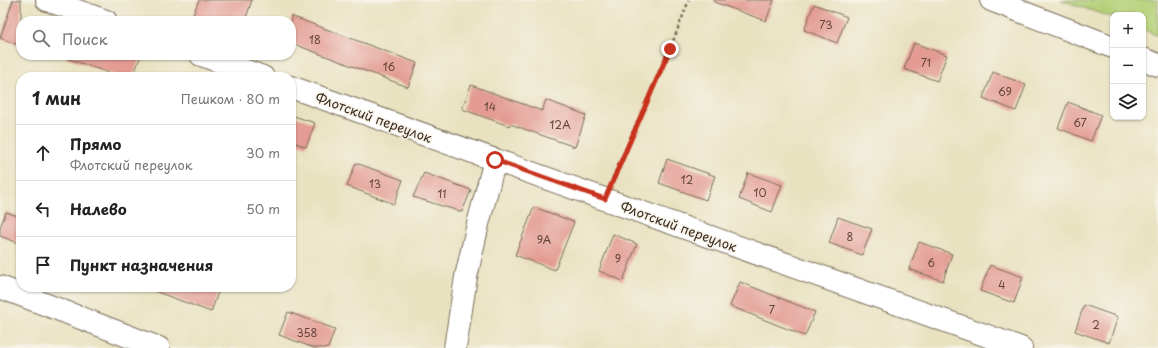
<!DOCTYPE html>
<html lang="ru">
<meta charset="utf-8">
<style>
body{margin:0;font-family:"Playpen Sans",sans-serif;background:#f2f2f2;color:#222}
.controls{position:absolute;right:12px;top:12px;display:grid;overflow:hidden;border-radius:8px;box-shadow:0 1px 3px #0004}
.controls button{width:36px;height:36px;display:grid;place-items:center;padding:0;border:0;border-bottom:1px solid #e0e0e0;background:#fff;color:#222;font:20px sans-serif}
.stop{position:absolute;width:12px;height:12px;margin:-9px;border:3px solid #c8321e;border-radius:50%;background:#fff}
.stop.end{background:#c8321e;border-color:#fff;box-shadow:0 1px 4px #0008}
.list{margin:0;padding:0;list-style:none}
h2{display:flex;justify-content:space-between;align-items:center;height:52px;margin:0;padding:0 16px;font-size:17px}
h2 small{font-size:13px;font-weight:400;color:#767676}
.list li{display:grid;grid-template-columns:26px 1fr auto;gap:12px;align-items:center;box-sizing:border-box;height:56px;padding:0 16px;border-top:1px solid #e0e0e0}
.list b{display:block;font-size:15px;white-space:nowrap}
.list p{margin:0;font-size:13px;white-space:nowrap;color:#767676}
.list em{font-size:13px;font-style:normal;color:#767676}
.icon{flex:none;width:22px;height:22px;fill:none;stroke:currentColor;stroke-width:2;stroke-linecap:round;stroke-linejoin:round}
.map{position:relative;flex:none;width:1158px;height:348px;overflow:hidden}
.search{position:absolute;background:#fff;box-shadow:0 1px 3px #0004;left:16px;top:16px;width:280px;height:44px;display:flex;align-items:center;gap:10px;box-sizing:border-box;padding:0 14px;border-radius:16px;color:#767676;font-size:15px}
.panel{position:absolute;background:#fff;box-shadow:0 1px 3px #0004;left:16px;top:72px;width:280px;height:220px;border-radius:16px}
.map>svg:first-child{display:block}
.green{fill:#b2cf75;stroke:#767c4a}
.building{fill:#e39b93}
.lines{fill:none;stroke-linecap:round;stroke-linejoin:round}
.minor-casing{stroke:#786a57;stroke-width:24}
.path{stroke:#786a57;stroke-width:2.5;stroke-dasharray:3 3;stroke-linecap:butt}
.minor{stroke:#fff;stroke-width:22}
.route{stroke:#c8321e;stroke-width:5}
.labels{text-anchor:middle;dominant-baseline:central;stroke-width:3;stroke-linejoin:round;paint-order:stroke}
.number-label{font-size:11px;fill:#65463b}
.street-label{font-size:13px;fill:#3b2a1e;stroke:#f7f3e8}
</style>
<div class="map">
<svg width="1158" height="348" viewBox="0 0 1158 348">
<rect width="100%" height="100%" fill="#f7f3e8"/>
<filter id="ink" filterUnits="userSpaceOnUse"><feTurbulence type="fractalNoise" baseFrequency=".025" numOctaves="2"/><feDisplacementMap in="SourceGraphic" scale="8" xChannelSelector="R" yChannelSelector="G"/><feConvolveMatrix kernelMatrix="1 2 1 2 8 2 1 2 1" color-interpolation-filters="sRGB"/></filter>
<filter id="wash" filterUnits="userSpaceOnUse"><feTurbulence type="fractalNoise" baseFrequency=".012" numOctaves="4" result="noise"/><feDisplacementMap in="SourceGraphic" scale="16" xChannelSelector="R" yChannelSelector="G"/><feGaussianBlur stdDeviation="0.9" result="paint"/><feColorMatrix in="noise" values="0 0 0 0 0 0 0 0 0 0 0 0 0 0 0 0 0 1.4 0 .05"/><feComposite in="paint" operator="in"/></filter>
<g filter="url(#wash)">
<rect width="100%" height="100%" fill="#e9e2c1"/>
<polygon class="green" points="1061,0 1158,0 1158,36 1143,29 1143,15 1113,15 1113,18"/>
<g id="blocks">
<g class="building">
<polygon points="13,0 21,0 21,46 0,38"/>
<polygon points="199,0 252,0 245,21 209,21 193,15"/>
<polygon points="714,0 774,0 766,21 714,2"/>
<polygon points="814,4 847,17 837,43 804,30"/>
<polygon points="291,16 417,63 408,87 291,43"/>
<polygon points="914,43 947,55 937,81 904,69"/>
<polygon points="67,55 141,55 133,77 121,77 66,58"/>
<polygon points="993,72 1026,85 1016,111 983,98"/>
<polygon points="471,85 542,111 546,100 586,115 575,147 510,124 509,126 462,109"/>
<polygon points="1068,102 1101,115 1091,141 1058,128"/>
<polygon points="291,115 315,123 306,147 291,141"/>
<polygon points="667,159 715,176 706,200 659,183"/>
<polygon points="356,163 403,180 394,204 347,186"/>
<polygon points="424,173 471,190 462,212 413,197"/>
<polygon points="748,173 782,185 772,212 739,199"/>
<polygon points="534,207 574,222 555,270 515,255"/>
<polygon points="6,212 21,217 21,244 0,236 0,227"/>
<polygon points="838,217 872,229 862,255 829,243"/>
<polygon points="613,234 637,244 623,281 599,271"/>
<polygon points="919,242 952,254 943,281 909,269"/>
<polygon points="990,265 1023,277 1014,303 980,291"/>
<polygon points="740,282 815,312 805,336 730,306"/>
<polygon points="150,287 220,287 211,312 149,289"/>
<polygon points="1084,305 1118,317 1109,343 1075,331"/>
<polygon points="288,312 335,329 328,348 314,348 279,335"/>
</g>
</g>
</g>
<g filter="url(#ink)">
<use href="#blocks" fill-opacity="0" stroke="#786a57" stroke-width="1"/>
<g class="lines">
<defs>
<g id="minor">
<polyline points="47,0 106,21"/>
<polyline points="991,0 1113,47"/>
<polyline points="201,55 263,77"/>
<polyline points="1143,59 1158,65"/>
<polyline points="291,87 1021,348"/>
<polyline points="0,287 159,348"/>
<polyline points="455,348 466,277 478,224 495,160"/>
</g>
</defs>
<use href="#minor" class="minor-casing"/>
<polyline class="path" points="613,178 670,49 689,0"/>
<use href="#minor" class="minor"/>
</g>
</g>
<g class="lines" filter="url(#ink)">
<polyline class="route" points="495,160 605,199 670,49"/>
</g>
<g class="labels">
<g class="number-label">
<text x="826" y="24">73</text>
<text x="315" y="39">18</text>
<text x="926" y="62">71</text>
<text x="389" y="66">16</text>
<text x="1005" y="91">69</text>
<text x="490" y="106">14</text>
<text x="1080" y="122">67</text>
<text x="560" y="124">12А</text>
<text x="687" y="179">12</text>
<text x="375" y="183">13</text>
<text x="760" y="192">10</text>
<text x="442" y="193">11</text>
<text x="850" y="236">8</text>
<text x="544" y="239">9А</text>
<text x="618" y="258">9</text>
<text x="931" y="262">6</text>
<text x="1002" y="284">4</text>
<text x="772" y="309">7</text>
<text x="1096" y="324">2</text>
<text x="307" y="332">358</text>
</g>
<g class="street-label">
<text transform="translate(374 117) rotate(20)">Флотский переулок</text>
<text transform="translate(679 226) rotate(20)">Флотский переулок</text>
</g>
</g>
</svg>
<div class="controls">
<button>+</button>
<button>−</button>
<button><svg class="icon" aria-label="layers" viewBox="0 0 24 24"><path d="M12 4l9 5-9 5-9-5zM3 14l9 5 9-5"/></svg></button>
</div>
<div class="stop" style="left:495px;top:160px"></div>
<div class="stop end" style="left:670px;top:49px"></div>
<div class="search"><svg class="icon" aria-label="search" viewBox="0 0 24 24"><circle cx="10" cy="10" r="6"/><path d="M15 15l6 6"/></svg>Поиск</div>
<section class="panel">
<h2>1 мин<small>Пешком · 80 m</small></h2>
<ul class="list">
<li><svg class="icon" aria-label="ahead" viewBox="0 0 24 24"><path d="M12 20V5M6 11l6-6 6 6"/></svg><div><b>Прямо</b><p>Флотский переулок</p></div><em>30 m</em></li>
<li><svg class="icon" aria-label="left" viewBox="0 0 24 24"><path d="M17 20v-9H6M10 6l-5 5 5 5"/></svg><div><b>Налево</b></div><em>50 m</em></li>
<li><svg class="icon" aria-label="arrive" viewBox="0 0 24 24"><path d="M6 21V4h12l-3 4 3 4H6"/></svg><div><b>Пункт назначения</b></div></li>
</ul>
</section>
</div>
